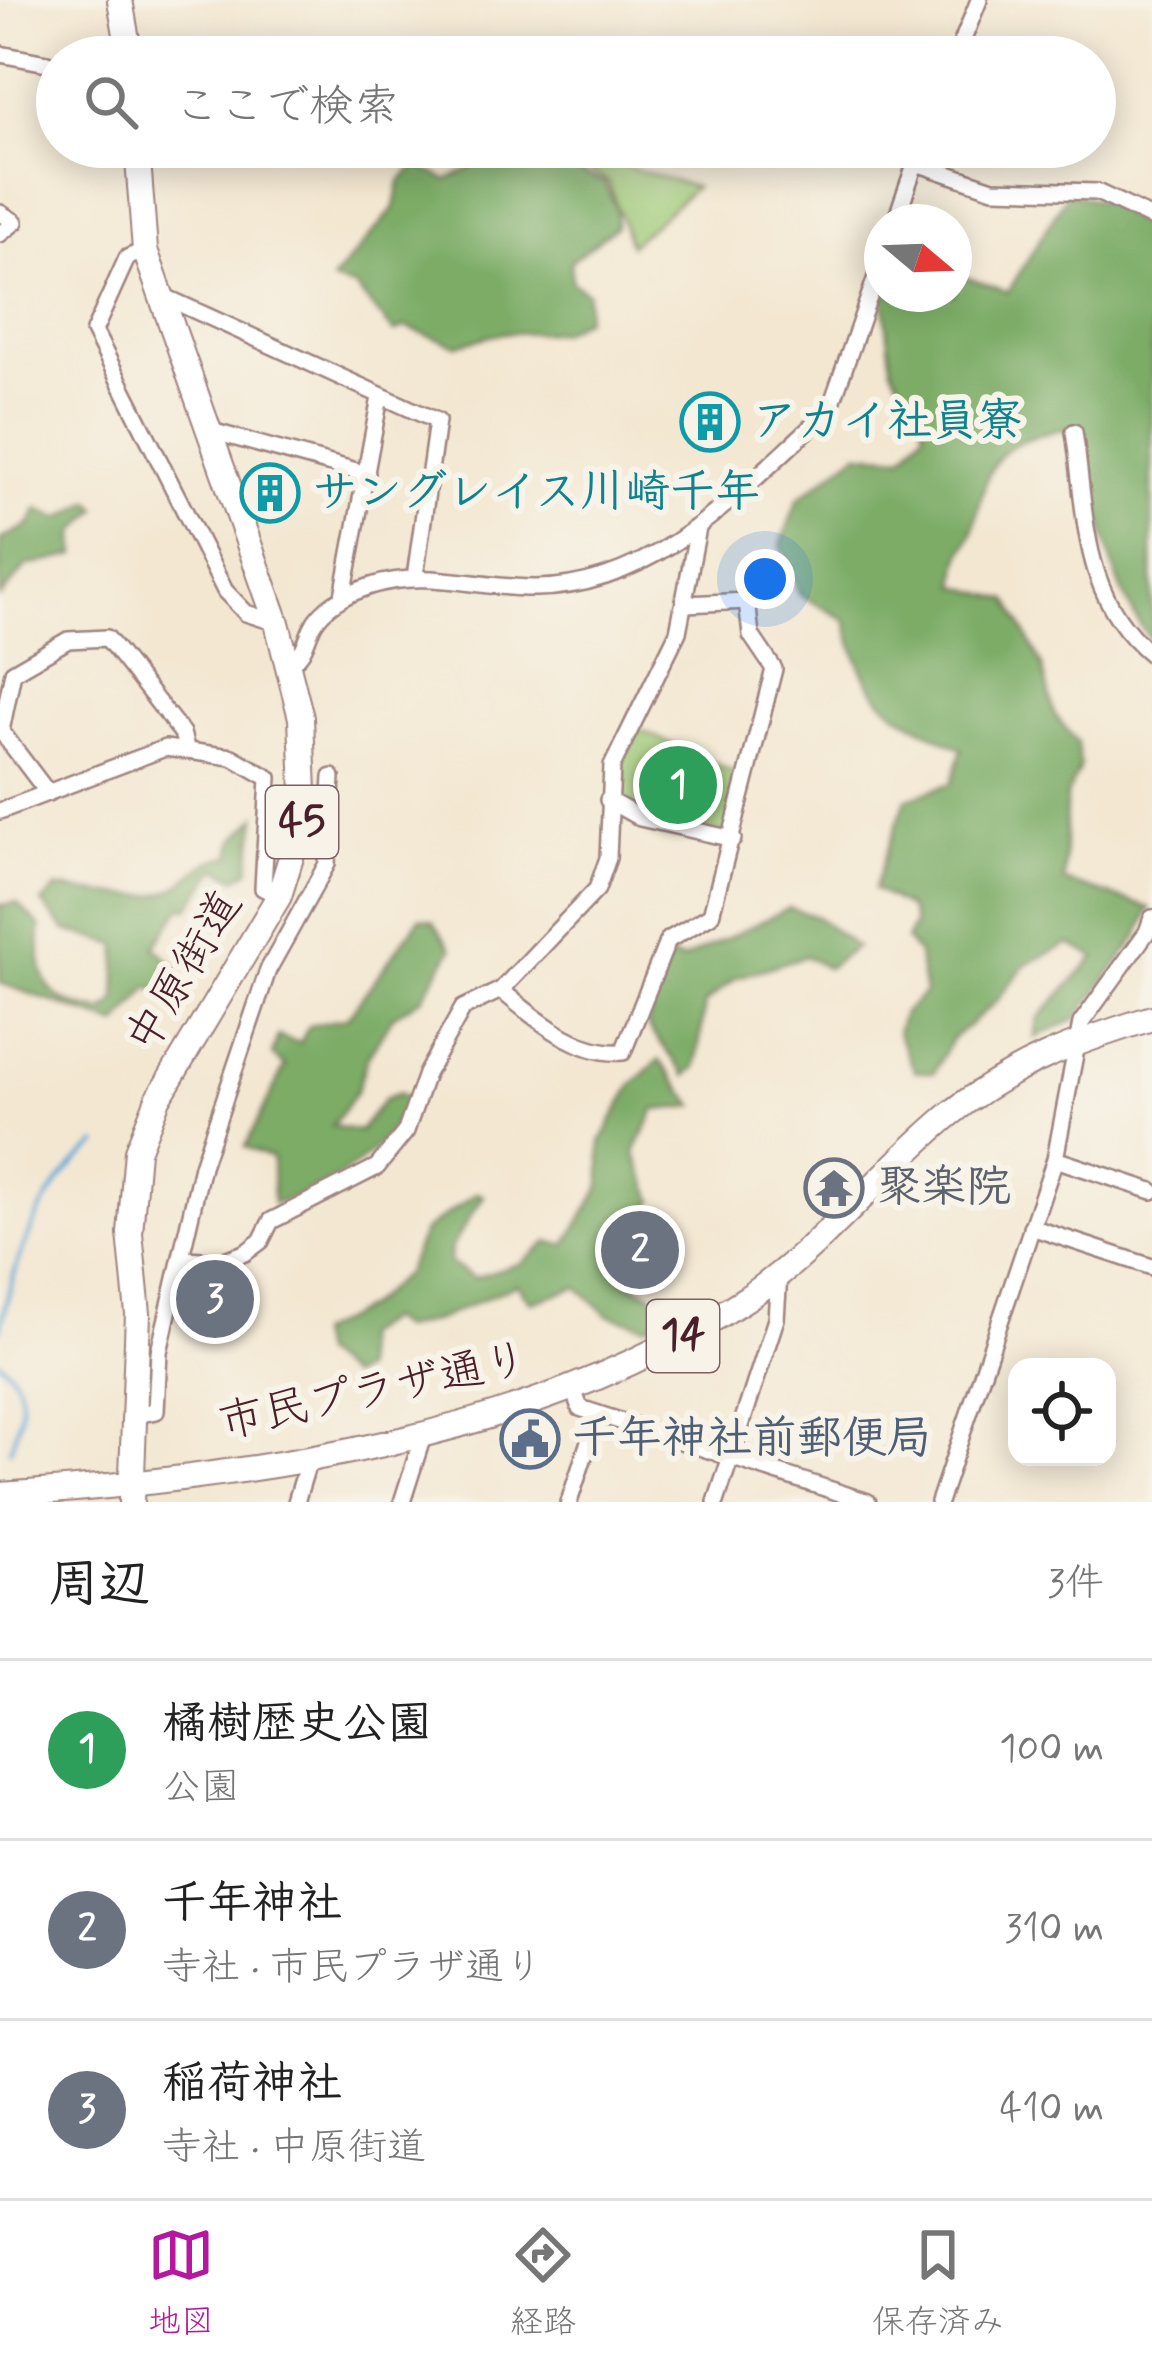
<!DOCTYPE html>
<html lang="ja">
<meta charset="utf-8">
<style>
body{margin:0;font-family:Mynerve,"Klee One",sans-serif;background:#f6f6f6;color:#222}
.controls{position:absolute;right:36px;bottom:36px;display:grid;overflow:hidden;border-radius:24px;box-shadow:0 6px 30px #0003}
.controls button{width:108px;height:108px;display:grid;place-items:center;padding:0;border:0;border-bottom:3px solid #e0e0e0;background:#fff;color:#222;font:60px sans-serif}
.compass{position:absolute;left:864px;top:204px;width:108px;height:108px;border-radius:50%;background:#fff;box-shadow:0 6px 30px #0003;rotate:109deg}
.you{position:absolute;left:765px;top:579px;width:42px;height:42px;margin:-30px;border:9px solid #fff;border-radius:50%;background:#1a73e8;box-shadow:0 0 0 18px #1a73e833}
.badge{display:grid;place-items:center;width:78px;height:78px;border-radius:50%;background:#b5179e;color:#fff;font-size:39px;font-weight:700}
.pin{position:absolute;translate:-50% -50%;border:6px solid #fff;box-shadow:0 3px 12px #0006}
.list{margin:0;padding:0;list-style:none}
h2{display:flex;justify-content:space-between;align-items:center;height:156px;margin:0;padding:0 48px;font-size:51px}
h2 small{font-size:39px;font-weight:400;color:#767676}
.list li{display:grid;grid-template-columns:78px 1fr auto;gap:36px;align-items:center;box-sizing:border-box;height:180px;padding:0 48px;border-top:3px solid #e0e0e0}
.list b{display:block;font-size:45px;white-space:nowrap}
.list p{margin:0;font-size:39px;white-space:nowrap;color:#767676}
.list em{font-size:39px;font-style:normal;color:#767676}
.icon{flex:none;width:66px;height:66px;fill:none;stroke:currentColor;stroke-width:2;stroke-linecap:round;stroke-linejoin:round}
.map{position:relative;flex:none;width:1152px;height:1502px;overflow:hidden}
.search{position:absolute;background:#fff;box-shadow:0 6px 30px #0003;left:36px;right:36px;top:36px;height:132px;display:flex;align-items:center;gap:30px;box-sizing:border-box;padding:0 42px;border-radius:66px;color:#767676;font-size:45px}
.sheet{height:696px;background:#fff}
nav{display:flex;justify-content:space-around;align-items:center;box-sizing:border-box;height:168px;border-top:3px solid #e0e0e0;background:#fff;font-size:33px;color:#767676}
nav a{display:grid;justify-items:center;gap:6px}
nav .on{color:#b5179e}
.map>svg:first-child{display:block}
.green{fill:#9bc774;stroke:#727350;stroke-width:3}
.forest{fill:#7cac66;stroke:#636648;stroke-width:3}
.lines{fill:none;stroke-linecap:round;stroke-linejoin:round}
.stream{stroke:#60a9d7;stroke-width:4.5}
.minor-casing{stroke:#9e837e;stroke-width:20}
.primary-casing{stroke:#9e837e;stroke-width:28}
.minor{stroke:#fff;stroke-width:15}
.primary{stroke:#fff;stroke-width:24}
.labels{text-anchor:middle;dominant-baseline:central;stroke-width:12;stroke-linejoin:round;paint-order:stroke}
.shield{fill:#f7f3e8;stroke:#7e5f64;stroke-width:3}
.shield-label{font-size:42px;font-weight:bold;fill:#4a1f2b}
.culture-label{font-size:45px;font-weight:bold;fill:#0d838f;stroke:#f7f3e8;text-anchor:start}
.street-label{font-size:45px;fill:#4a1f2b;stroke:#f7f3e8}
.worship-label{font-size:45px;font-weight:bold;fill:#5b616d;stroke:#f7f3e8;text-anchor:start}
.service-label{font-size:45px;font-weight:bold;fill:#4e5e75;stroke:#f7f3e8;text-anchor:start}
</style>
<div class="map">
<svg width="1152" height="1502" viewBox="0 0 1152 1502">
<rect width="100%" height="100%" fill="#f7f3e8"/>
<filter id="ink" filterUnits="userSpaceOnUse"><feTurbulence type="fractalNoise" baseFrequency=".00833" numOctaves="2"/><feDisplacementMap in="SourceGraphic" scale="24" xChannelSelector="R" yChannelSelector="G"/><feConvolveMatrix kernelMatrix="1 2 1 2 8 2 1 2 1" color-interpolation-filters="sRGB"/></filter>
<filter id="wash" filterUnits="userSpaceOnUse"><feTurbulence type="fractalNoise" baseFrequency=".004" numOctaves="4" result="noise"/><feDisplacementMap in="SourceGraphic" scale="48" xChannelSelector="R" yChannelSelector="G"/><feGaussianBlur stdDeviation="2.7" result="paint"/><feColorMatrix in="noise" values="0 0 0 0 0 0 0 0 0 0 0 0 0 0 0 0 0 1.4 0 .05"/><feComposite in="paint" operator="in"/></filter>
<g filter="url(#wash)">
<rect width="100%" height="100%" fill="#f3e7d1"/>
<g class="green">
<polygon points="607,154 621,165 695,187 630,245 609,182 575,162 579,155 587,161"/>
<polygon points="634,727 742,776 729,829 723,833 641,813 614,797 617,767"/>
</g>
<g class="forest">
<polygon points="489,147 522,147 605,183 616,209 616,226 570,262 572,282 588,293 585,318 561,332 502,333 456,345 406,327 394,332 355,287 332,281 395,207 400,182 416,165 447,180 472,168"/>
<path d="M1068 193 1108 203 1152 234V642C1108 586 1100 510 1084 442L1063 429C994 445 990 457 975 524 969 552 957 544 957 586L1009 600 1042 666 1054 714 1077 742 1080 768 1066 796 1064 881 1150 908 1138 936 1077 1018 1035 1038 1038 1019 1095 957 1069 944 1025 965 997 1001 951 1040 934 1073 915 1071 897 1033 903 1013 925 993 918 954 906 940 914 924 909 908 874 889 906 799 952 783 962 749C888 712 867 705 846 620L800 595 781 545 798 499 858 453 904 456 925 430 892 368 883 294H954V273L1008 292Z"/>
<polygon points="91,501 98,509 75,533 76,555 27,566 0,597 0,540 29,525 38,509 60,519"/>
<path d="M257 817 249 871 236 878 217 868 188 909 182 906 155 947 179 969 172 990 164 993 149 987 118 1025 0 983V905L17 903 40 926C37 982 46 1004 105 1011L116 1000 118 945 65 930 42 903 56 888C86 890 147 904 173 889 199 874 196 862 231 856L234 840Z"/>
<polygon points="789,908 817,917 856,947 827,968 805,956 735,978 705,1003 696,1067 686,1076 647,1025 669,955 681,960"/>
<path d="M420 918 433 921 452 949 422 998 393 1016 367 1058 357 1091 332 1126 360 1131 384 1099 398 1093 409 1098C385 1154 331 1189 273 1204L272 1158 245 1147 285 1066 272 1055 278 1036 300 1043 309 1026 347 1018Z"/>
<polygon points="659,1060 695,1106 655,1110 635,1152 654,1200 623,1240 629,1283 656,1296 685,1294 696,1302 646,1326 608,1315 577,1287 531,1302 517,1284 439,1319 401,1329 388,1319 361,1336 362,1371 349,1377 320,1354 316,1334 367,1307 405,1274 424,1231 477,1193 484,1196 451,1247 450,1263 474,1278 522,1263 548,1242 566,1245 601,1186 601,1141 633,1084"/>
</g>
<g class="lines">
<g class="stream">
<path d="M0 1330C14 1262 39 1185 98 1144"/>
<path d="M0 1362C31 1387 22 1415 10 1450"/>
</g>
</g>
</g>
<g filter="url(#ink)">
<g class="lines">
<defs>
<g id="minor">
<polyline points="0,54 57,65"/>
<polyline points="956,57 979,0"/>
<polyline points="916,163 993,189 1097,192 1152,218"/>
<polyline points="0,213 15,222 0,234"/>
<polyline points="895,222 921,147"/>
<polyline points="145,250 127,258 94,331 225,591 246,613 277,623"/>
<polyline points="163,296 437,421 415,577"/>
<polyline points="211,431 367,474"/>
<path d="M1074 432C1087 514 1080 596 1152 655"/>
<polyline points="343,596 380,397"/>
<path d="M288 663C308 655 305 635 317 619 331 601 350 593 371 586 426 568 479 589 536 588 655 587 740 491 822 417L833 400 882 260"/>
<polyline points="48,793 1,731 13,672 68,640 107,638 182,733 186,748"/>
<polyline points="608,800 640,818 733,839"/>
<polyline points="0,811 165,748 232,757 269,778 263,888 279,896"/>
<path d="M501 990C533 1017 578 1056 623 1052L668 940 711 915 774 669 751 635 747 601 686 604"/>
<polyline points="1055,1159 1152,1191"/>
<polyline points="1031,1227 1152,1267"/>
<polyline points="184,1259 221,1261 245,1253 261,1241 271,1221 377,1167 406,1131 426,1074 463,1008 501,990 597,889 608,858 612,766 678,632 698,528"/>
<polyline points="216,1298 221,1261"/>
<polyline points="573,1389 580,1408 868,1502"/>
<polyline points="136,1415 156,1411 159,1352 202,1166 268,970 327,864 332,777"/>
<polyline points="296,1502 310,1456"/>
<polyline points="402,1502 424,1433"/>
<polyline points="569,1502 598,1414"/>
<polyline points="716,1502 776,1319 779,1275"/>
<polyline points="939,1502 1055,1159 1081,1023 1147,932 1152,918"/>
</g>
<g id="primary">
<polyline points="120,0 130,57"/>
<path d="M0 1495C252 1477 533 1440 747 1298 823 1247 879 1173 949 1115 1010 1065 1078 1041 1152 1018"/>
<polyline points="131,1502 138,1314 130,1233 137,1151 158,1099 279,896 302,822 304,792 301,718 277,623 145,250 137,147"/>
</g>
</defs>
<use href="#minor" class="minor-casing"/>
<use href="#primary" class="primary-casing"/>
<use href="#minor" class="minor"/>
<use href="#primary" class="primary"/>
</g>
</g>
<defs>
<symbol id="building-ring" viewBox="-11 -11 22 22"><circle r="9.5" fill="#f7f3e8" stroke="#0f9aa8" stroke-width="1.5"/><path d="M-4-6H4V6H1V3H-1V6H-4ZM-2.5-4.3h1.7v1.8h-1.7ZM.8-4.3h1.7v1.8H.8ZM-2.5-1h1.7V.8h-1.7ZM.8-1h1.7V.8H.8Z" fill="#0f9aa8"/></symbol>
<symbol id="temple-ring" viewBox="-11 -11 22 22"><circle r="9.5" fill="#f7f3e8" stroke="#6b7280" stroke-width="1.5"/><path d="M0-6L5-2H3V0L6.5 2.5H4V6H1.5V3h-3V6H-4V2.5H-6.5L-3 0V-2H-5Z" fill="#6b7280"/></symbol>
<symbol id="civic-ring" viewBox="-11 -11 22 22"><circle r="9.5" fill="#f7f3e8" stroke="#5c6f8a" stroke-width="1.5"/><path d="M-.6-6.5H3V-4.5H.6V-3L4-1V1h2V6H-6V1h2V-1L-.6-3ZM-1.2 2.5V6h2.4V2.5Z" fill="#5c6f8a"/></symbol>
</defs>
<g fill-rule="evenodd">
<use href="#building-ring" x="677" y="389" width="66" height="66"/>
<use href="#building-ring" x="237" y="460" width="66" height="66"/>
<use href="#temple-ring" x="801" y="1155" width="66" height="66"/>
<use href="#civic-ring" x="497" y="1406" width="66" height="66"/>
</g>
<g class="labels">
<g class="shield">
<rect x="266" y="786" width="72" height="72" rx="9"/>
<rect x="647" y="1300" width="72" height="72" rx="9"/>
</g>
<g class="shield-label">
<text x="302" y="822">45</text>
<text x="683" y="1336">14</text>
</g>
<g class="culture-label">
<text x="752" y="422">アカイ社員寮</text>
<text x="312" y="493">サングレイス川崎千年</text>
</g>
<g class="street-label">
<text transform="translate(185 972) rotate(-59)">中原街道</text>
<text transform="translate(374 1392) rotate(-12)">市民プラザ通り</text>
</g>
<g class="worship-label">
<text x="876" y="1188">聚楽院</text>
</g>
<g class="service-label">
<text x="572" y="1439">千年神社前郵便局</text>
</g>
</g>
</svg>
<div class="controls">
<button><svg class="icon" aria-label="locate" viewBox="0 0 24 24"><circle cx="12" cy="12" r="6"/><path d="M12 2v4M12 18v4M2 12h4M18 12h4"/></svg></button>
</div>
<svg class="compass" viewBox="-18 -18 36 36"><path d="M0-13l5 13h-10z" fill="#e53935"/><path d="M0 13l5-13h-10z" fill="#767676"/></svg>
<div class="you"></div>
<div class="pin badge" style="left:678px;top:785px;background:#2e9e5b">1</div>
<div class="pin badge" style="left:640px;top:1250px;background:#6b7280">2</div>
<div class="pin badge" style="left:215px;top:1299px;background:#6b7280">3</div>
<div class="search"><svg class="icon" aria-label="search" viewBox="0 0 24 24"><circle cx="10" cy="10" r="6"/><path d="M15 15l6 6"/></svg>ここで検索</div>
</div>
<section class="sheet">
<h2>周辺<small>3件</small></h2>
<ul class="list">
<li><span class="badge" style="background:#2e9e5b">1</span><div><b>橘樹歴史公園</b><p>公園</p></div><em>100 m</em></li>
<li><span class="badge" style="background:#6b7280">2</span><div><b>千年神社</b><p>寺社 · 市民プラザ通り</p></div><em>310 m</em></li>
<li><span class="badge" style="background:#6b7280">3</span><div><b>稲荷神社</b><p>寺社 · 中原街道</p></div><em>410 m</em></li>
</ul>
</section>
<nav>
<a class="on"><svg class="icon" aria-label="map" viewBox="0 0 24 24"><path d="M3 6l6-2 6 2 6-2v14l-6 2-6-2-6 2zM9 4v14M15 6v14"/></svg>地図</a>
<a><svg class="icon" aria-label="directions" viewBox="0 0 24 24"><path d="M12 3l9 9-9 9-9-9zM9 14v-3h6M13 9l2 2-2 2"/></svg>経路</a>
<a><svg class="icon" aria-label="saved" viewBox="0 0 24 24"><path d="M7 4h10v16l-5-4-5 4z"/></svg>保存済み</a>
</nav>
